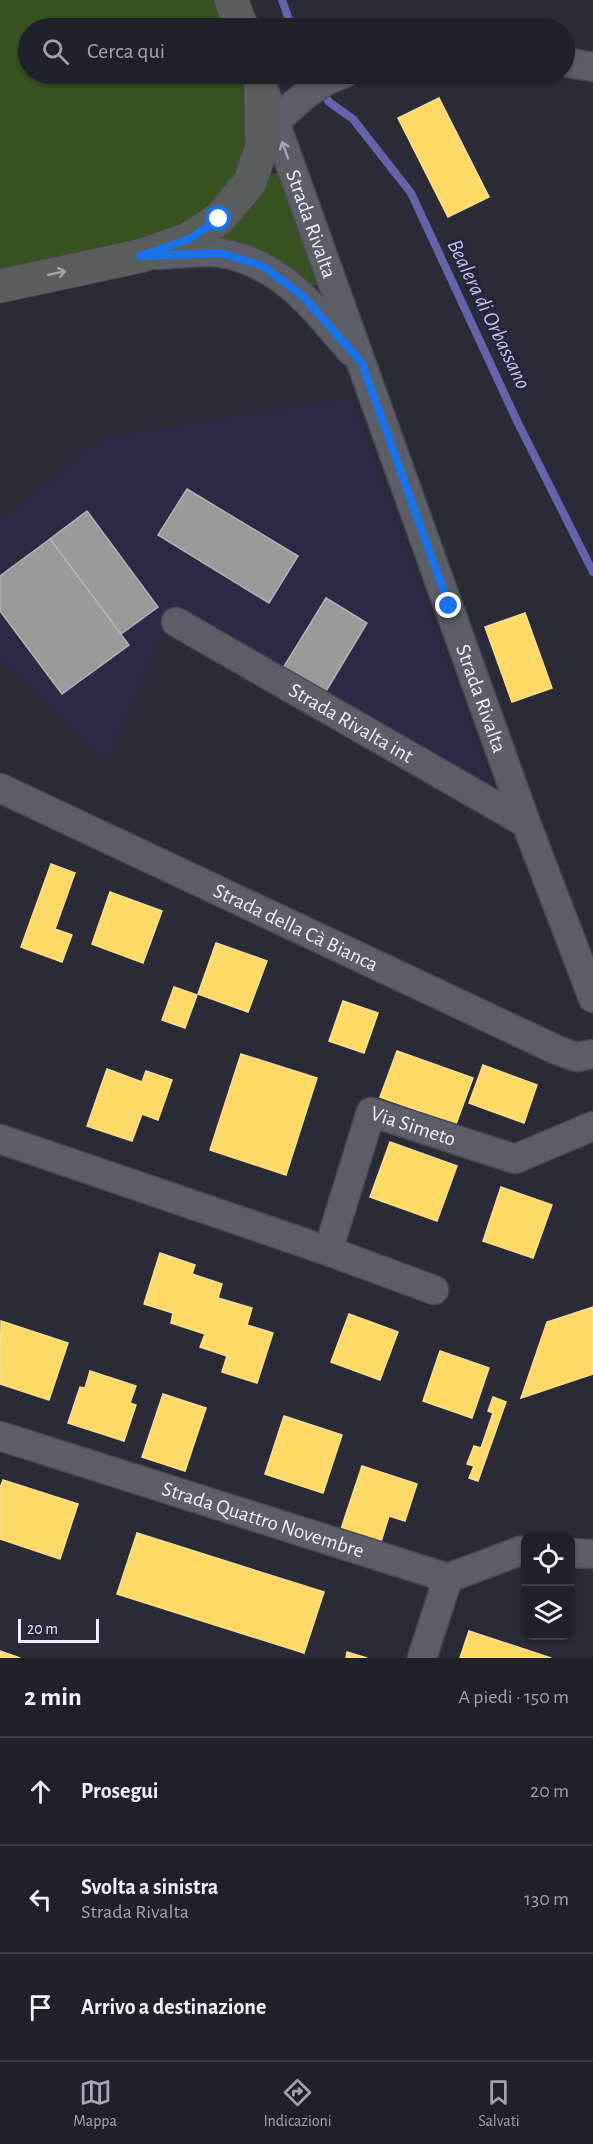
<!DOCTYPE html>
<html lang="it">
<meta charset="utf-8">
<style>
body{margin:0;font-family:"Alegreya Sans",sans-serif;background:#2d2e37;color:#f1f3f6}
.controls{position:absolute;right:18px;bottom:18px;display:grid;overflow:hidden;border-radius:12px;box-shadow:0 2px 4px #0004}
.controls button{width:54px;height:54px;display:grid;place-items:center;padding:0;border:0;border-bottom:2px solid #3e3e47;background:#21212b;color:#f1f3f6;font:30px sans-serif}
.scale{position:absolute;left:18px;bottom:15px;width:81px;box-sizing:border-box;padding-left:6px;border:3px solid #ebecfc;border-top:0;font-size:16px;line-height:21px;white-space:nowrap;color:#ebecfc;-webkit-text-stroke:4px #26263f;paint-order:stroke}
.stop{position:absolute;width:18px;height:18px;margin:-14px;border:4px solid #1a73e8;border-radius:50%;background:#fff}
.stop.end{background:#1a73e8;border-color:#fff;box-shadow:0 2px 6px #0008}
.list{margin:0;padding:0;list-style:none}
h2{display:flex;justify-content:space-between;align-items:center;height:78px;margin:0;padding:0 24px;font-size:26px}
h2 small{font-size:20px;font-weight:400;color:#a2a3a9}
.list li{display:grid;grid-template-columns:39px 1fr auto;gap:18px;align-items:center;box-sizing:border-box;height:108px;padding:0 24px;border-top:2px solid #3e3e47}
.list b{display:block;font-size:22px;white-space:nowrap}
.list p{margin:0;font-size:20px;white-space:nowrap;color:#a2a3a9}
.list em{font-size:20px;font-style:normal;color:#a2a3a9}
.icon{flex:none;width:33px;height:33px;fill:none;stroke:currentColor;stroke-width:2;stroke-linecap:round;stroke-linejoin:round}
.map{position:relative;flex:none;width:593px;height:1658px;overflow:hidden}
.search{position:absolute;background:#21212b;box-shadow:0 2px 4px #0004;left:18px;right:18px;top:18px;height:66px;display:flex;align-items:center;gap:15px;box-sizing:border-box;padding:0 21px;border-radius:33px;color:#a2a3a9;font-size:22px}
.sheet{height:402px;background:#21212b}
nav{display:flex;justify-content:space-around;align-items:center;box-sizing:border-box;height:84px;border-top:2px solid #3e3e47;background:#21212b;font-size:16px;color:#a2a3a9}
nav a{display:grid;justify-items:center;gap:3px}
nav .on{color:#a8a9b8}
.map>svg:first-child{display:block}
.built{fill:#2b2a47}
.green{fill:#35521f}
.homes{fill:#ffd966;stroke:#f9df93;stroke-width:1.5}
.industry{fill:#999;stroke:#b2b2b7;stroke-width:1.5}
.lines{fill:none;stroke-linecap:round;stroke-linejoin:round}
.stream{stroke:#6564ad;stroke-width:8}
.minor-casing{stroke:#494954;stroke-width:31}
.major-casing{stroke:#494954;stroke-width:35}
.minor{stroke:#5e5e69;stroke-width:28}
.major{stroke:#5a5f5d;stroke-width:33}
.oneway{stroke:#a4a5b2}
.oneway2{stroke:#a2a6ac}
.route{stroke:#1a73e8;stroke-width:8}
.labels{text-anchor:middle;dominant-baseline:central;stroke-width:6;stroke-linejoin:round;paint-order:stroke}
.street-label{font-size:21px;fill:#ebecfc;stroke:#26263f}
.water-label{font-size:22px;font-style:italic;fill:#c1c3ee;stroke:#26263f}
</style>
<div class="map">
<svg width="593" height="1658" viewBox="0 0 593 1658">
<rect width="100%" height="100%" fill="#2c2c39"/>
<polygon class="built" points="352,397 507,822 164,629 107,762 0,660 0,520 84,452 111,436"/>
<g class="green">
<polygon points="0,0 213,0 224,28 28,28 28,74 242,74 247,87 248,144 237,174 209,208 182,226 136,242 0,271"/>
<polygon points="277,173 287,177 329,284 310,286 211,241 268,174"/>
</g>
<g class="homes">
<polygon points="439,98 489,197 448,217 398,118"/>
<polygon points="525,613 552,688 512,702 485,627"/>
<polygon points="51,864 75,873 55,929 72,935 62,962 21,947"/>
<polygon points="110,892 162,911 143,963 92,944"/>
<polygon points="216,943 267,961 248,1012 198,994"/>
<polygon points="174,987 197,995 185,1028 162,1020"/>
<polygon points="343,1001 378,1013 364,1053 329,1041"/>
<polygon points="397,1051 473,1078 456,1124 380,1097"/>
<polygon points="241,1054 317,1078 286,1175 210,1150"/>
<polygon points="483,1065 537,1085 524,1123 469,1103"/>
<polygon points="107,1069 142,1082 146,1071 172,1080 158,1120 142,1114 132,1141 87,1126"/>
<polygon points="390,1142 457,1166 437,1221 370,1197"/>
<polygon points="501,1187 552,1205 533,1258 483,1241"/>
<polygon points="160,1253 195,1265 192,1274 222,1284 218,1298 252,1308 247,1325 273,1333 257,1383 222,1372 227,1356 200,1347 205,1334 171,1323 173,1313 144,1304"/>
<polygon points="593,1307 593,1374 521,1398 547,1322"/>
<polygon points="349,1314 398,1332 380,1380 331,1362"/>
<polygon points="1,1321 68,1343 49,1400 0,1384"/>
<polygon points="440,1351 489,1368 472,1418 423,1401"/>
<polygon points="90,1371 136,1386 130,1403 136,1405 124,1441 68,1423 80,1387 85,1388"/>
<polygon points="163,1394 206,1408 185,1471 142,1457"/>
<polygon points="493,1397 506,1402 478,1481 469,1478 474,1466 467,1464 474,1446 481,1448 493,1413 488,1411"/>
<polygon points="284,1416 342,1435 323,1493 265,1474"/>
<polygon points="362,1466 417,1484 405,1521 389,1516 380,1545 340,1532"/>
<polygon points="3,1480 78,1504 60,1559 0,1539 0,1488"/>
<polygon points="137,1533 324,1592 304,1653 117,1594"/>
<polygon points="469,1631 551,1658 460,1658"/>
<polygon points="0,1651 20,1658 0,1658"/>
<polygon points="347,1652 367,1658 346,1658"/>
</g>
<g class="industry">
<polygon points="187,489 298,556 269,603 158,535"/>
<polygon points="87,511 158,607 121,634 50,539"/>
<polygon points="50,539 129,645 62,694 0,611 0,576"/>
<polygon points="326,598 367,623 325,693 283,668"/>
</g>
<g class="lines">
<g class="stream">
<polyline points="282,0 292,28"/>
<polyline points="323,93 329,102 353,119 411,193 518,423 593,572"/>
</g>
<defs>
<g id="minor">
<polyline points="564,62 593,67"/>
<path id="s1" d="M265 94 526 823 593 998"/>
<path d="M275 122C296 103 316 82 343 74"/>
<path d="M158 255C177 254 204 250 222 253 282 264 313 307 351 351"/>
<path id="s2" d="M176 622 526 823"/>
<path id="s3" d="M0 788 559 1051 577 1057 593 1054"/>
<polyline points="0,1139 328,1251"/>
<path id="s4" d="M434 1290 328 1251 371 1112 515 1159 593 1126"/>
<path id="s5" d="M0 1436 448 1578 520 1551H526"/>
<polyline points="570,1553 593,1554"/>
<polyline points="422,1658 448,1578"/>
</g>
<g id="major">
<polyline points="231,0 242,28"/>
<polyline points="0,286 140,256 189,239 219,219 250,182 262,146 261,84 258,74"/>
</g>
</defs>
<use href="#minor" class="minor-casing"/>
<use href="#major" class="major-casing"/>
<use href="#minor" class="minor"/>
<use href="#major" class="major"/>
</g>
<defs><path id="oneway-shaft" d="M-6 0H5M1.5-3L5.5 0L1.5 3" fill="none" stroke-width="1.6" stroke-linecap="round" stroke-linejoin="round" transform="scale(1.5)"/></defs>
<use class="oneway" href="#oneway-shaft" transform="translate(285 150) rotate(-110)"/>
<use class="oneway2" href="#oneway-shaft" transform="translate(57 273) rotate(-12)"/>
<g class="lines">
<polyline class="route" points="219,219 189,239 140,256 221,253 263,266 304,297 362,363 449,606"/>
</g>
<g class="labels">
<g class="street-label">
<text stroke="none"><textPath href="#s1" startOffset="138">Strada Rivalta</textPath></text>
<text stroke="none"><textPath href="#s1" startOffset="642">Strada Rivalta</textPath></text>
<text stroke="none"><textPath href="#s2" startOffset="202">Strada Rivalta int</textPath></text>
<text stroke="none"><textPath href="#s3" startOffset="327">Strada della Cà Bianca</textPath></text>
<text stroke="none"><textPath href="#s4" startOffset="303">Via Simeto</textPath></text>
<text stroke="none"><textPath href="#s5" startOffset="276">Strada Quattro Novembre</textPath></text>
</g>
<g class="water-label">
<text transform="translate(489 314) rotate(64)">Bealera di Orbassano</text>
</g>
</g>
</svg>
<div class="controls">
<button><svg class="icon" aria-label="locate" viewBox="0 0 24 24"><circle cx="12" cy="12" r="6"/><path d="M12 2v4M12 18v4M2 12h4M18 12h4"/></svg></button>
<button><svg class="icon" aria-label="layers" viewBox="0 0 24 24"><path d="M12 4l9 5-9 5-9-5zM3 14l9 5 9-5"/></svg></button>
</div>
<div class="scale">20 m</div>
<div class="stop" style="left:219px;top:219px"></div>
<div class="stop end" style="left:449px;top:606px"></div>
<div class="search"><svg class="icon" aria-label="search" viewBox="0 0 24 24"><circle cx="10" cy="10" r="6"/><path d="M15 15l6 6"/></svg>Cerca qui</div>
</div>
<section class="sheet">
<h2>2 min<small>A piedi · 150 m</small></h2>
<ul class="list">
<li><svg class="icon" aria-label="ahead" viewBox="0 0 24 24"><path d="M12 20V5M6 11l6-6 6 6"/></svg><div><b>Prosegui</b></div><em>20 m</em></li>
<li><svg class="icon" aria-label="left" viewBox="0 0 24 24"><path d="M17 20v-9H6M10 6l-5 5 5 5"/></svg><div><b>Svolta a sinistra</b><p>Strada Rivalta</p></div><em>130 m</em></li>
<li><svg class="icon" aria-label="arrive" viewBox="0 0 24 24"><path d="M6 21V4h12l-3 4 3 4H6"/></svg><div><b>Arrivo a destinazione</b></div></li>
</ul>
</section>
<nav>
<a class="on"><svg class="icon" aria-label="map" viewBox="0 0 24 24"><path d="M3 6l6-2 6 2 6-2v14l-6 2-6-2-6 2zM9 4v14M15 6v14"/></svg>Mappa</a>
<a><svg class="icon" aria-label="directions" viewBox="0 0 24 24"><path d="M12 3l9 9-9 9-9-9zM9 14v-3h6M13 9l2 2-2 2"/></svg>Indicazioni</a>
<a><svg class="icon" aria-label="saved" viewBox="0 0 24 24"><path d="M7 4h10v16l-5-4-5 4z"/></svg>Salvati</a>
</nav>
